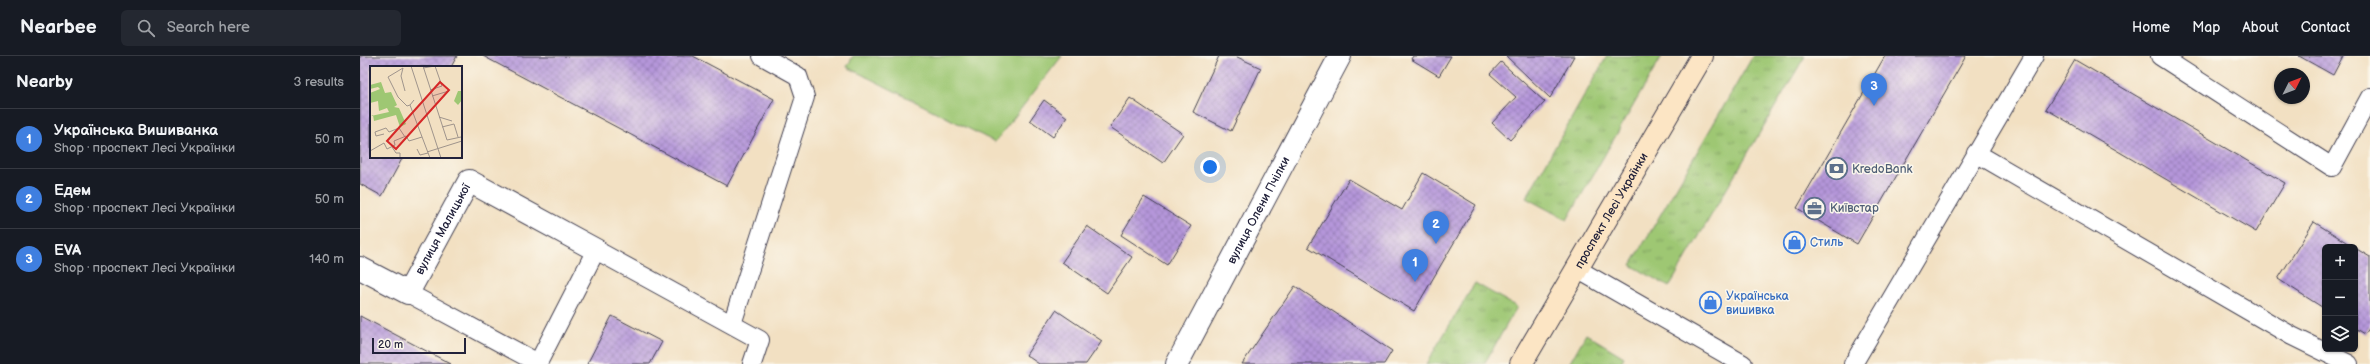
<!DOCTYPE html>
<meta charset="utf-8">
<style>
body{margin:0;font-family:"Balsamiq Sans",sans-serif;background:#242831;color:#f1f3f6}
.controls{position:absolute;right:12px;bottom:12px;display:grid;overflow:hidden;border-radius:6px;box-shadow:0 1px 3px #0004}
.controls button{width:36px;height:36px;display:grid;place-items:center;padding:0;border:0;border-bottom:1px solid #363941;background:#171b24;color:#f1f3f6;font:20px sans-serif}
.compass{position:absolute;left:1914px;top:12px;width:36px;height:36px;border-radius:50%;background:#171b24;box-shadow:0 1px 3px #0004;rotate:48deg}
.scale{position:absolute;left:12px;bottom:10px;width:94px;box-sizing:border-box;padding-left:4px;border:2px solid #22223b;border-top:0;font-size:11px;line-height:14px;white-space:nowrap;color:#22223b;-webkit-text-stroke:3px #fbf7ec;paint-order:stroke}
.you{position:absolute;left:850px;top:111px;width:14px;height:14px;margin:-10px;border:3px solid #fff;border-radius:50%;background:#1a73e8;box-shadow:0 0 0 6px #1a73e833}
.badge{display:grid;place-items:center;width:26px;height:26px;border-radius:50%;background:#0f766e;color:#fff;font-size:13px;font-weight:700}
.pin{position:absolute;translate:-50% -33px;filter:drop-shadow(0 1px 2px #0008)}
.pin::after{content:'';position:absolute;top:21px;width:14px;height:12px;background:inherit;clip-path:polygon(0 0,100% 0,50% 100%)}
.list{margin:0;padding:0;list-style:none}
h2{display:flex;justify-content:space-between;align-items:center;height:52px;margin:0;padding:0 16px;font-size:17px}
h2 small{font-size:13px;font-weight:400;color:#9ea1a6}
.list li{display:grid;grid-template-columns:26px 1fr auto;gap:12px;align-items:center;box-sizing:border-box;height:60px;padding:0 16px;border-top:1px solid #363941}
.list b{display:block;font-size:15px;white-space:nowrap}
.list p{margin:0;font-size:13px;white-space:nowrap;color:#9ea1a6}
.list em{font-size:13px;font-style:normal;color:#9ea1a6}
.icon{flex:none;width:22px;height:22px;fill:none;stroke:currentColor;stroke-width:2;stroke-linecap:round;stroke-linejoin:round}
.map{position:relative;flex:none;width:2010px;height:308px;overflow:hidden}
header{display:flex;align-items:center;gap:24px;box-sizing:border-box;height:56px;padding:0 20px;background:#171b24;border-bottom:1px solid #363941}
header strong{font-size:19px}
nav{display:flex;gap:22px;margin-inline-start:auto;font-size:14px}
.search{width:280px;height:36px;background:#242831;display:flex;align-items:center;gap:10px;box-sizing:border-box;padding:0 14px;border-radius:6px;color:#9ea1a6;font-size:15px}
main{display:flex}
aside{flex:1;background:#171b24}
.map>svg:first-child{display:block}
.green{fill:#9ec773;stroke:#607457}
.park{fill:url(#park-tufts);stroke:#607457}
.building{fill:url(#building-cross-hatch)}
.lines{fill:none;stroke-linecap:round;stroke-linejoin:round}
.lane-casing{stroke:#413e4f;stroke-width:20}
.street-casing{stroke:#413e4f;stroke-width:24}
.secondary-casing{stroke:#413e4f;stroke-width:24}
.lane{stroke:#fff;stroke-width:18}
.street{stroke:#fff;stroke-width:22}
.secondary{stroke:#fce5c4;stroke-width:22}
.labels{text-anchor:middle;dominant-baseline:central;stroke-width:3;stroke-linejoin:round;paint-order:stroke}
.service-label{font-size:12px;fill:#4e5e75;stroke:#fbf7ec;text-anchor:start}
.street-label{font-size:12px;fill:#22223b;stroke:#fbf7ec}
.shop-label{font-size:12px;fill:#366cbe;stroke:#fbf7ec;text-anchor:start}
.inset-road{fill:none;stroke:#9f948c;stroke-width:1}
.view{fill:#d62828;fill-opacity:0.15;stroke:#d62828;stroke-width:2}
.inset-edge{fill:none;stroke:#22223b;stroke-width:2}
</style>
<header>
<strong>Nearbee</strong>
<div class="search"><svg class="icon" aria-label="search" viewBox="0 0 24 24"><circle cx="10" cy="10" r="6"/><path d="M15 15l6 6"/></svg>Search here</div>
<nav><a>Home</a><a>Map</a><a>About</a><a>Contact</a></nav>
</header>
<main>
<aside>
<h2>Nearby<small>3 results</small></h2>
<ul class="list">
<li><span class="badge" style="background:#3f7fe0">1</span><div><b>Українська Вишиванка</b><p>Shop · проспект Лесі Українки</p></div><em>50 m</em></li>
<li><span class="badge" style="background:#3f7fe0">2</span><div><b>Едем</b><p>Shop · проспект Лесі Українки</p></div><em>50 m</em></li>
<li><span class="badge" style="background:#3f7fe0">3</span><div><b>ЕVA</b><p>Shop · проспект Лесі Українки</p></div><em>140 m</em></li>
</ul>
</aside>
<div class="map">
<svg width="2010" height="308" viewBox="0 0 2010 308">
<defs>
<pattern id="park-tufts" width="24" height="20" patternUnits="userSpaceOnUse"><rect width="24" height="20" fill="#9ec773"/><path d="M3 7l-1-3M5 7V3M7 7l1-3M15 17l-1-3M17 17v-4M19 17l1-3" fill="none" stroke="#80a160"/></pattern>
<pattern id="building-cross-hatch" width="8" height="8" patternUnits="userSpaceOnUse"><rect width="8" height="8" fill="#b596da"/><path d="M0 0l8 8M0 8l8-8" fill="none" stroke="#937ab2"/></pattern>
</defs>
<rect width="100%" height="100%" fill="#fbf7ec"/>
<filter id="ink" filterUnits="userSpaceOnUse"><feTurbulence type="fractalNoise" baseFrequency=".025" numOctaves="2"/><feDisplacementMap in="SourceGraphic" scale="8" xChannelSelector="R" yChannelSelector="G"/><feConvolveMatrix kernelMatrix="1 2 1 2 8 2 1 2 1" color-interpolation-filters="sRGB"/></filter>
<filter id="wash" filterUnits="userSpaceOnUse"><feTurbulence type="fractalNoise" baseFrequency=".012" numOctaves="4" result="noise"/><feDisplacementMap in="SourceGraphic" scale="16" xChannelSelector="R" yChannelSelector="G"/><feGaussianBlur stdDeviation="0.9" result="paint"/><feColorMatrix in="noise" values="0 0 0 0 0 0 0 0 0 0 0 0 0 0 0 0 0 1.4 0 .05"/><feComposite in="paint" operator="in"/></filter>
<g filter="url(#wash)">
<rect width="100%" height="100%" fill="#f2e0c2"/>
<polygon class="green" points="493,0 702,0 635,86 487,11"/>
<g class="park">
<polygon points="1247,0 1302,0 1207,164 1166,142"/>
<polygon points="1393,0 1445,0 1309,231 1271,209"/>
<polygon points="1115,227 1157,251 1124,308 1066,308"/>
<polygon points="1226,278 1264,301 1260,308 1209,308"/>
</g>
<g id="blocks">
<g class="building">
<polygon points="0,0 97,0 91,11 11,11 11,101 43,101 22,140 0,128"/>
<polygon points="123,0 333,0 414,43 367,130"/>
<polygon points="859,0 875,0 901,12 871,75 833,56"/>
<polygon points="1053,0 1091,0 1079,20 1051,3"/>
<polygon points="1146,0 1214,0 1190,42"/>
<polygon points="1525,0 1606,0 1497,188 1437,152"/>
<polygon points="1939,0 1983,0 1973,19"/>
<polygon points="1715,4 1925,127 1896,176 1686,53"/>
<polygon points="1141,6 1185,46 1150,84 1132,67 1156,41 1130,18"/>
<polygon points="770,42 823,78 803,107 750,71"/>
<polygon points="684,44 707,61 693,81 670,64"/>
<polygon points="1063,117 1116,149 1054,255 948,191 989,123 1042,154"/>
<polygon points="784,141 831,170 807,209 761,179"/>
<polygon points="1954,166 1994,191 1965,191 1965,253 1918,223"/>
<polygon points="727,170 772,201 747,237 702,206"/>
<polygon points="1995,192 2010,201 2010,271 2005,278 1995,272"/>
<polygon points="935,230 1032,295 1024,308 882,308"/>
<polygon points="696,254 742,285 726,308 679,308 666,299"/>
<polygon points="0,260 91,308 0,308"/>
<polygon points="252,260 302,286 290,308 227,308"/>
</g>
</g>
</g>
<g filter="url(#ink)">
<use href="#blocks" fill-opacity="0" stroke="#413e4f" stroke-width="1"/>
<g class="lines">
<defs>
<g id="lane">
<polyline points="1800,0 1972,111 2010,41"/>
<polyline points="1616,97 1932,280 1989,308"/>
<polyline points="1217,213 1383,308"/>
<polyline points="48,237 178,307 236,194 400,284 392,308"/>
<polyline points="372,268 445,41 438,20 402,0"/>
<polyline points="1493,308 1674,0"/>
</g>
<g id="street">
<path id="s1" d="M0 212 48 237 109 125 236 194"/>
<path id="s2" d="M817 308 980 0"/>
</g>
<g id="secondary">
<path id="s3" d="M1161 308 1342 0"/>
</g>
</defs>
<use href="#lane" class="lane-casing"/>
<use href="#street" class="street-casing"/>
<use href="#secondary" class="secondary-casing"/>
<use href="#lane" class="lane"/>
<use href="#street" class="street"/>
<use href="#secondary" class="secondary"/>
</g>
</g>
<defs>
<symbol id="bank-ring" viewBox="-11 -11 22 22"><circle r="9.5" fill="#fbf7ec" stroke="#5c6f8a" stroke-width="1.5"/><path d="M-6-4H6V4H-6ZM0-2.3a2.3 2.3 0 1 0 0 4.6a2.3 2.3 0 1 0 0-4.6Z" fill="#5c6f8a"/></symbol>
<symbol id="office-ring" viewBox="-11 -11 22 22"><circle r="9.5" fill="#fbf7ec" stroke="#5c6f8a" stroke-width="1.5"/><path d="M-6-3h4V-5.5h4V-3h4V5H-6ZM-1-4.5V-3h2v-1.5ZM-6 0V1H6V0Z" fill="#5c6f8a"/></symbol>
<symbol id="shop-ring" viewBox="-11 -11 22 22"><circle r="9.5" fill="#fbf7ec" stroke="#3f7fe0" stroke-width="1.5"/><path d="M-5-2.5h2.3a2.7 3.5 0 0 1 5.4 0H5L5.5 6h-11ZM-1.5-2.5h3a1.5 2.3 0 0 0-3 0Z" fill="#3f7fe0"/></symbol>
</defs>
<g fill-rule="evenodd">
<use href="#bank-ring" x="1464" y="100" width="25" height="25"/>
<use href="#office-ring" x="1442" y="140" width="25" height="25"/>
<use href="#shop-ring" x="1422" y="174" width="25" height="25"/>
<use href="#shop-ring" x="1338" y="234" width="25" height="25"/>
</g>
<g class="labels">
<g class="service-label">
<text x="1492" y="113">KredoBank</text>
<text x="1470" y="152">Київстар</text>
</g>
<g class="street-label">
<text stroke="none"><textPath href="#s2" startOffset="174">вулиця Олени Пчілки</textPath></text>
<text stroke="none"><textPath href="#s3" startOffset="178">проспект Лесі Українки</textPath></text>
<text stroke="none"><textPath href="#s1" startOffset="127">вулиця Малицької</textPath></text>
</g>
<g class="shop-label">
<text x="1450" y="186">Стиль</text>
<text x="1366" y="240">Українська<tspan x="1366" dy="14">вишивка</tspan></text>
</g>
</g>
<g transform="translate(10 10)">
<rect width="92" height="92" fill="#f2e0c2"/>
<path d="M11 16 15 27 21 26 27 39 24 41 29 42 36 58 30 61 26 49 4 55 3 49 1 50 19 46 17 42 9 45 8 35 0 37V27L10 23 8 21 0 23V19ZM88 25H92V34L88 39 84 35Z" fill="#9ec773"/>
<path class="inset-road" d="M41 0 71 92M53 0 77 74 91 71M33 2 18 11 28 31 37 40 40 39M33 2 31 10 35 25M53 2 65 0M60 24 72 20 65 0M62 30 79 25M44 34 40 39 60 92M69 51 82 55M72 61 84 58 88 71M14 68 6 70 5 66 16 62 19 66 29 62 35 71M22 81 26 87H30V92M47 83 50 89 58 87M0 85 14 77 17 83 25 79 24 75 36 70 39 75 52 71M57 86 92 75V71"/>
<path class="view" d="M70 16 79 24 26 83 17 75Z"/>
<rect width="92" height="92" class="inset-edge"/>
</g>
</svg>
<div class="controls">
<button>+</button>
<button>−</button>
<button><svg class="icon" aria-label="layers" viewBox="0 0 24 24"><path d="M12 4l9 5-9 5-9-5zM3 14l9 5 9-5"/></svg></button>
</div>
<svg class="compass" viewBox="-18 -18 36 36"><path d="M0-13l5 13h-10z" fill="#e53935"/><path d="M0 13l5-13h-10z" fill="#9ea1a6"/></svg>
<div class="scale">20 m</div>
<div class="you"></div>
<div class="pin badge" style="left:1055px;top:226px;background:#3f7fe0">1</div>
<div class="pin badge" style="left:1076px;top:188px;background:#3f7fe0">2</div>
<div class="pin badge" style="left:1514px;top:50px;background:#3f7fe0">3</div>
</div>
</main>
